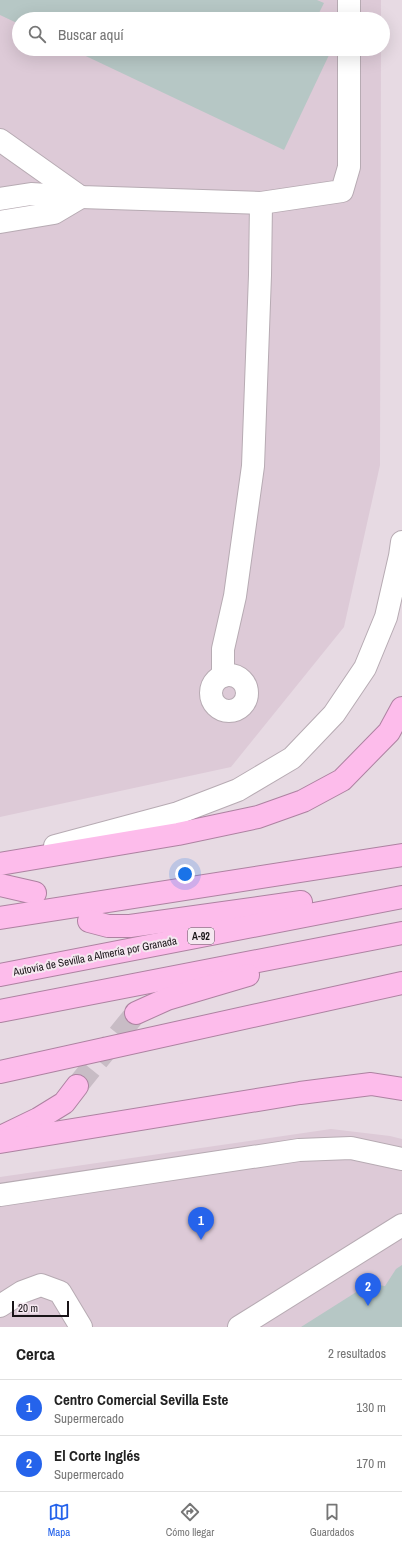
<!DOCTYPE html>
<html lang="es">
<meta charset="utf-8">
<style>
body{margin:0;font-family:"Archivo Narrow",sans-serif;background:#f6f6f6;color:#222}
.scale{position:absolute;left:12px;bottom:10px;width:57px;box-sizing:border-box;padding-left:4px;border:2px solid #191518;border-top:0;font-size:11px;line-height:14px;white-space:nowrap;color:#191518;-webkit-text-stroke:3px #f5e8f0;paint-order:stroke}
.you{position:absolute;left:185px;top:874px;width:14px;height:14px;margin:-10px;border:3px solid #fff;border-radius:50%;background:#1a73e8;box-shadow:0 0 0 6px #1a73e833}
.badge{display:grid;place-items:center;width:26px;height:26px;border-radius:50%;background:#2563eb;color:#fff;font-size:13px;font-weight:700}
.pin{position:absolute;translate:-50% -33px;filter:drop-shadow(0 1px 2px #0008)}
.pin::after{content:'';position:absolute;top:21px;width:14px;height:12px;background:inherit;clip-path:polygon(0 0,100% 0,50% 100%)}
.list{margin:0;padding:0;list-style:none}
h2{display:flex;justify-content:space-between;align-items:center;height:52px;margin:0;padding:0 16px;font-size:17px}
h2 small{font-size:13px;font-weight:400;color:#767676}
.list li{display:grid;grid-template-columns:26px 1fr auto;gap:12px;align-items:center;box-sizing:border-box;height:56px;padding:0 16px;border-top:1px solid #e0e0e0}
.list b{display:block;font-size:15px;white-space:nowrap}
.list p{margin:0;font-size:13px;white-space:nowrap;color:#767676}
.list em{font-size:13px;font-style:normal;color:#767676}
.icon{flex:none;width:22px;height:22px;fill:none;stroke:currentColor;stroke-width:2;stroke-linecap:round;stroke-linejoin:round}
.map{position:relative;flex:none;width:402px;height:1327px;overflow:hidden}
.search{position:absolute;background:#fff;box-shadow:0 4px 16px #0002;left:12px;right:12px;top:12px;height:44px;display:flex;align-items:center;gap:10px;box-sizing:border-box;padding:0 14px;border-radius:22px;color:#767676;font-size:15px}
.sheet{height:164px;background:#fff}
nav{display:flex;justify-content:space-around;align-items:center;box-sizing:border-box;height:56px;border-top:1px solid #e0e0e0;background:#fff;font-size:11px;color:#767676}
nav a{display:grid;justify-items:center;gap:2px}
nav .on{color:#2563eb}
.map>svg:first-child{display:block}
.built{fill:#ddcad7}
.building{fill:#b6c7c5}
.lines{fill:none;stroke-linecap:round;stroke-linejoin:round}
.highway-tunnel{stroke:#c8bcc5;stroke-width:22;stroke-dasharray:22 11;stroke-linecap:butt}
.minor-casing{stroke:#b7abb3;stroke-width:24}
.highway-casing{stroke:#ad82a1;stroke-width:24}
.minor{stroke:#fff;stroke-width:22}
.highway{stroke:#fdbceb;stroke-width:22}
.labels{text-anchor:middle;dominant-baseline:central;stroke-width:4;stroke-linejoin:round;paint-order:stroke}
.shield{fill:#f5e8f0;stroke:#5b5459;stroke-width:1}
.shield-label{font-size:10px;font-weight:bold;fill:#191518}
.street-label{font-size:11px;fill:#191518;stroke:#f5e8f0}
</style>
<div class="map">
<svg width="402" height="1327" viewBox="0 0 402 1327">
<rect width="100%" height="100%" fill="#e7dae3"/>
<g class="built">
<polygon points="0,0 381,0 381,19 19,19 19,49 381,49 380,465 344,627 231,767 0,817"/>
<polygon points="331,1129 390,1136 402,1139 402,1327 0,1327 0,1177"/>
</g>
<g class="building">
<polygon points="0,0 317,0 324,3 316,19 19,19 19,24 0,15"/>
<polygon points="71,49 317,49 329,55 284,150"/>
<polygon points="402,1265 402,1327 301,1327 369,1284 385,1286 396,1269"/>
</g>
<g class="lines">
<polyline class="highway-tunnel" points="77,1086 136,1013"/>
<defs>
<g id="minor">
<polyline points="349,0 349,19"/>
<polyline points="0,140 79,196"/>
<polyline points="0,199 31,194 81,197 261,203 342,191 349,167 349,49"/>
<polyline points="0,222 54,213 81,197"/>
<circle cx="229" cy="693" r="18"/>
<polyline points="223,676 223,649 235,596 253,466 260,275 261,203"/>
<polyline points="55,846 178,813 238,790 292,758 334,714 365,668 386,617 400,556 402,542"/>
<polyline points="0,1195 299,1150 351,1148 402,1159"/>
<polyline points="0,1306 22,1292 41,1285 60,1292 81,1327"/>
<polyline points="239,1327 402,1225"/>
</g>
<g id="highway">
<polyline points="0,864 178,834 258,817 303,801 342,780 389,732 402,708"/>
<polyline points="0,885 35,893"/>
<polyline points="0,918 402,855"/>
<polyline points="89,921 108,926 130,926 301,902"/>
<polyline points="0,975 402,897"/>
<polyline points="0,1011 402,933"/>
<polyline points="136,1013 167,999 248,975"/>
<polyline points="0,1072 402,983"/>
<polyline points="5,1135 38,1119 64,1103 77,1086"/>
<polyline points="0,1142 300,1093 371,1084 402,1089"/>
</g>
</defs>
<use href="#minor" class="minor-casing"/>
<use href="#highway" class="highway-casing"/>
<use href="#minor" class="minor"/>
<use href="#highway" class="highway"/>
</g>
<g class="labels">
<rect class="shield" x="188" y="928" width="26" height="16" rx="3"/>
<g class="shield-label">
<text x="201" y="936">A-92</text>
</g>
<g class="street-label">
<text transform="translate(95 956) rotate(-11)">Autovía de Sevilla a Almería por Granada</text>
</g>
</g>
</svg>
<div class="scale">20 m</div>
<div class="you"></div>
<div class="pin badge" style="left:201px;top:1240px">1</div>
<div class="pin badge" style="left:368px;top:1306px">2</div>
<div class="search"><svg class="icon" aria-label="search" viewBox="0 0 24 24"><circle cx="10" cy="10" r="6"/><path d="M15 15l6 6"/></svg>Buscar aquí</div>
</div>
<section class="sheet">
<h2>Cerca<small>2 resultados</small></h2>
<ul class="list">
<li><span class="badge">1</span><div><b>Centro Comercial Sevilla Este</b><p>Supermercado</p></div><em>130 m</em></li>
<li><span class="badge">2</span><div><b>El Corte Inglés</b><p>Supermercado</p></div><em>170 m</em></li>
</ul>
</section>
<nav>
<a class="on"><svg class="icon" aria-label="map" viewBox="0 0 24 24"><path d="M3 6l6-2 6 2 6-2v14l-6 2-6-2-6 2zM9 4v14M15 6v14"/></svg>Mapa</a>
<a><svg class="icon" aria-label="directions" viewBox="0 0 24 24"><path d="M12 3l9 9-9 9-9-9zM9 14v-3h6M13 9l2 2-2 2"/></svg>Cómo llegar</a>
<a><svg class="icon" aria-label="saved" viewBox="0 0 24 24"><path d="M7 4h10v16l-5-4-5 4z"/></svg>Guardados</a>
</nav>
